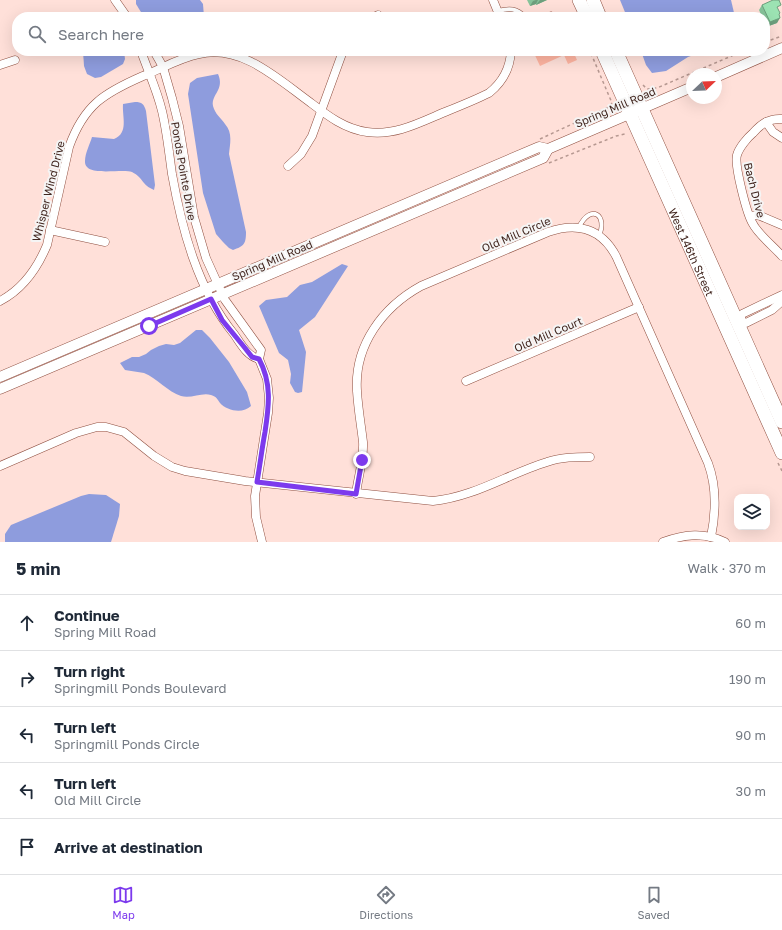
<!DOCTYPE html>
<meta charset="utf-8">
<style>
body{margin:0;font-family:"Golos Text",sans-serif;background:#f2f2f3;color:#1f2937}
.controls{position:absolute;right:12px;bottom:12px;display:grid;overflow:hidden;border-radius:8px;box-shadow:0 4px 16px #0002}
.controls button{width:36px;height:36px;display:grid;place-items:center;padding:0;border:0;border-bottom:1px solid #e0e1e3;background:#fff;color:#1f2937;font:20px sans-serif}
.compass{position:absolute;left:686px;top:68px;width:36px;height:36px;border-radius:50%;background:#fff;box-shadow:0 4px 16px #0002;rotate:67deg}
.stop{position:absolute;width:12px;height:12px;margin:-9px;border:3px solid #7c3aed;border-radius:50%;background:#fff}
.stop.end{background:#7c3aed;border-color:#fff;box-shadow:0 1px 4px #0008}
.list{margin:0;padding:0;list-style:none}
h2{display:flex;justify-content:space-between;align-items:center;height:52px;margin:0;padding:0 16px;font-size:17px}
h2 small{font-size:13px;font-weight:400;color:#747a83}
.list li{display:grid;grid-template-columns:26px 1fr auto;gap:12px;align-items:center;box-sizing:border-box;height:56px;padding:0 16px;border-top:1px solid #e0e1e3}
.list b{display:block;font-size:15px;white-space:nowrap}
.list p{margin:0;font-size:13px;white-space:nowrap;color:#747a83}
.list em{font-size:13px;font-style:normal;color:#747a83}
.icon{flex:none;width:22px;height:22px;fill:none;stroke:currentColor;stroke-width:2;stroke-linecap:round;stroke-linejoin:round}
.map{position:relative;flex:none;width:782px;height:542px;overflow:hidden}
.search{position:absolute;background:#fff;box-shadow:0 4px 16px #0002;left:12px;right:12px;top:12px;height:44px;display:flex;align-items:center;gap:10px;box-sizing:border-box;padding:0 14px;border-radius:16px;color:#747a83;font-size:15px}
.sheet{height:332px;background:#fff}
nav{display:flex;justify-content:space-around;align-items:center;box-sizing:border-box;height:56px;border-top:1px solid #e0e1e3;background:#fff;font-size:11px;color:#747a83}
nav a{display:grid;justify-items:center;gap:2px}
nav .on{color:#7c3aed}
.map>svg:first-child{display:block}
.pitch{fill:#feb4a1}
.water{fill:#8e9cdd}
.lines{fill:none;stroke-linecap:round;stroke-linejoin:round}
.service-casing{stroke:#8f4f40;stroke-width:5}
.minor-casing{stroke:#8f4f40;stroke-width:9}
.tertiary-casing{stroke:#8f4f40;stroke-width:11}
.primary-casing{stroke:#8f4f40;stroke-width:14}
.path{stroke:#b69891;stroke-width:1.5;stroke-dasharray:3 3;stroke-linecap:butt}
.service{stroke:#fff;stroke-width:4}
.minor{stroke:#fff;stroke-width:8}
.tertiary{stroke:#fff;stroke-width:10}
.primary{stroke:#fff;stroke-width:13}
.wall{fill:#86c39a}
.shaded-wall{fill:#6d9f7d}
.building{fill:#9ce3b3;stroke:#6d9f7d}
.route{stroke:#7c3aed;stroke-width:5}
.labels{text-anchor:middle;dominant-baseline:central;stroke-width:4;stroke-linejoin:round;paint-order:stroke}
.street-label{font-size:11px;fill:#41251e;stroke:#f5f5f5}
</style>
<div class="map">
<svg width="782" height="542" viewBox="0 0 782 542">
<rect width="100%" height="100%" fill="#ffe0d9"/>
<polygon class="pitch" points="533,51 573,51 577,60 568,64 564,55 540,66"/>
<g class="water">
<polygon points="136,0 200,0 203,4 204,17 144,17 136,4"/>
<polygon points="620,0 731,0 735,17 627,17"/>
<polygon points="83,51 124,51 125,59 123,64 101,77 95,78 87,74 84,66"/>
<polygon points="641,51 705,51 688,57 666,71 652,73 646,65"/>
<path d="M218 74C225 90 211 94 213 106 215 114 221 118 225 124 233 133 230 144 229 154L246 232C246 244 244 246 233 250L229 248 223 242 216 234 203 193 188 94 190 83 197 78Z"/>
<path d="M135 102C142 102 144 104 146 111L155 185 154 190C150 188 146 186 144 183 140 178 138 175 132 172 122 168 84 178 85 161 85 153 90 144 92 137L114 139C129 133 122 117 123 104Z"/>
<polygon points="342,264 348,266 315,317 299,330 306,352 302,392 298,393 295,392 290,383 291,374 288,360 279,353 259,306 266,300 287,297 300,285 312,282"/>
<path d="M196 330H202L210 338 229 362 247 392 251 406C243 414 227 411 220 403 217 399 217 397 211 395 202 392 191 399 181 396 168 392 157 378 144 373 138 372 131 371 125 370L120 363 132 357H139L146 354 151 350 159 346 166 344 174 345 180 343Z"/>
<polygon points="89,494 106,495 120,504 119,516 111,542 5,542 5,534 11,525 81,496"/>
</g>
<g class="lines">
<defs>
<g id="service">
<path d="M498 11C509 8 517 8 525 17"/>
<polyline points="544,17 551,14"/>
<path d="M579 227C591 203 608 215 599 236"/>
</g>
<g id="minor">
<polyline points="115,0 127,17"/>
<polyline points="493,0 500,17"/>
<polyline points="374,17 378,15"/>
<path d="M141 51C148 71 157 90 162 111 167 132 169 153 172 174 182 230 198 290 234 334 241 344 247 356 259 359"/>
<polyline points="154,51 163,67 172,98 179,126 194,217 206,258 225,300 261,350 259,359 267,379 269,398 268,413 255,496 256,517 262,542"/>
<polyline points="0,65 15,60"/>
<path d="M782 119C769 118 761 124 753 133 747 138 739 148 737 155 734 165 747 215 753 224 758 234 774 247 782 256"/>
<polyline points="766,122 773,132 782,138"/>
<polyline points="288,166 301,154 312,136 343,51"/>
<polyline points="750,216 758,215 782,225"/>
<polyline points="50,230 105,242"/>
<path d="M0 301C23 289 37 269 47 245L69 147C84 105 104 93 143 76 161 69 179 58 199 54 242 44 279 80 311 103 328 116 345 129 367 132 395 136 419 123 445 112 460 106 475 100 489 93 503 82 510 69 511 51"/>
<polyline points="740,320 742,314 782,295"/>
<polyline points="736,322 740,320 746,323 772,310 782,301"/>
<polyline points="466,381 639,307"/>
<path d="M0 466 76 433 97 427H106L124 432 154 456 172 467 185 471 245 481 433 501C474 497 508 474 547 462 561 457 576 457 590 457"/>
<path d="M356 494C358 477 364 459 363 442 361 425 358 408 357 391 354 345 383 307 421 286L548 232C577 222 601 228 616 256L708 463C717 487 716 512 711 537"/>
<path d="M663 542C685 534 704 532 725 542"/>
</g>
<g id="tertiary">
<polyline points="716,77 782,48"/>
<polyline points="0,377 539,147 548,149 692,87"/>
<polyline points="0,389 543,158 548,149"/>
</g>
<g id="primary">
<polyline points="579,0 587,17"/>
<polyline points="593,0 600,17"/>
<path id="s1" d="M602 51 782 453"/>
<polyline points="616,51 782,422"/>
</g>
</defs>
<use href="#service" class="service-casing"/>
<use href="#minor" class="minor-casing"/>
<use href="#tertiary" class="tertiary-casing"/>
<use href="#primary" class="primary-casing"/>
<g class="path">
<polyline points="765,42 782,36"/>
<polyline points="643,85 647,89 657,88 743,51"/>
<polyline points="540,139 609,107 612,103 590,51"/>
<polyline points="549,163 616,136 625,134"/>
<polyline points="778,463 782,471"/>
</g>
<use href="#service" class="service"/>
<use href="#minor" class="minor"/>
<use href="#tertiary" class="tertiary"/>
<use href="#primary" class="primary"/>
</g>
<g class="wall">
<polygon points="527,0 547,0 536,5 536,4 530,6"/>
<polygon points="762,5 778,9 779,15 777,23 766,27 765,24 765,17 762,17 759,10"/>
</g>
<g class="shaded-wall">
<polygon points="536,0 538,0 536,4 530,6 533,1"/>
<polygon points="540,0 547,0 536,5"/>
<polygon points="780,18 777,23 766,27 770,22"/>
</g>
<polygon class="building" points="773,0 779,0 781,5 777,7 780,13 779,14 780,18 770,22 762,5"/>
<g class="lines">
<path class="route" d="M149 326 211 299 222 320 245 348 252 357 259 359C272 383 269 406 265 432 262 448 260 465 257 482L356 494 362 460"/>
</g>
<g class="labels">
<g class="street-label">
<text transform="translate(615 107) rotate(-23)">Spring Mill Road</text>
<text transform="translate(184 171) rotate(80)">Ponds Pointe Drive</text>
<text transform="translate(755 190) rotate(76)">Bach Drive</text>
<text transform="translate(48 191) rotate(-76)">Whisper Wind Drive</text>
<text transform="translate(516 234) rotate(-23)">Old Mill Circle</text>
<text stroke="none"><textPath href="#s1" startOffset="220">West 146th Street</textPath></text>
<text transform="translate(272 260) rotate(-23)">Spring Mill Road</text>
<text transform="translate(548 334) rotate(-23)">Old Mill Court</text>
</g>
</g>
</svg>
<div class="controls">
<button><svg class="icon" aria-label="layers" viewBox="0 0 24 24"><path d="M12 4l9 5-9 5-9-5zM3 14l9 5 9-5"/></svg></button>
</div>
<svg class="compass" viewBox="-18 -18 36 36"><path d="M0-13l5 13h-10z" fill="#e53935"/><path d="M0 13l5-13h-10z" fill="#747a83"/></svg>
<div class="stop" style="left:149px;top:326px"></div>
<div class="stop end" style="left:362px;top:460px"></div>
<div class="search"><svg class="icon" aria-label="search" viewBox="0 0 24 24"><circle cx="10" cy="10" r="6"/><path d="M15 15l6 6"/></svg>Search here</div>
</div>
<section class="sheet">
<h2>5 min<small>Walk · 370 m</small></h2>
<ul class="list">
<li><svg class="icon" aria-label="ahead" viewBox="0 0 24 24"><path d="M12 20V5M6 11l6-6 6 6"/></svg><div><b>Continue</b><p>Spring Mill Road</p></div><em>60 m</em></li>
<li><svg class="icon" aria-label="right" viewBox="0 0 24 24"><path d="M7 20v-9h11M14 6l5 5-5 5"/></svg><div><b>Turn right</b><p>Springmill Ponds Boulevard</p></div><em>190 m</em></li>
<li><svg class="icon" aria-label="left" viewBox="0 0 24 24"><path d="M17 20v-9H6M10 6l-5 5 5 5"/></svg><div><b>Turn left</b><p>Springmill Ponds Circle</p></div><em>90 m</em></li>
<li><svg class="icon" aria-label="left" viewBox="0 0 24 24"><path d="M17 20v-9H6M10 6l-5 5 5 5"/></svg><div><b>Turn left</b><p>Old Mill Circle</p></div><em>30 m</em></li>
<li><svg class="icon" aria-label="arrive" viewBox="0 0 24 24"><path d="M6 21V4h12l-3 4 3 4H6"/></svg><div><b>Arrive at destination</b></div></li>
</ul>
</section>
<nav>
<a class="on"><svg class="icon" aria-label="map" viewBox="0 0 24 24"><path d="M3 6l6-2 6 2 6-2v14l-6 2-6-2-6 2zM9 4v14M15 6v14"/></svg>Map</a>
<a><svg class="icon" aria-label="directions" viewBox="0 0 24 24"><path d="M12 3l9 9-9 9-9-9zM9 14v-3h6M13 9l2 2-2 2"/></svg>Directions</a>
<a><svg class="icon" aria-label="saved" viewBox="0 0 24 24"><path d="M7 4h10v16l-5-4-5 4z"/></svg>Saved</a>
</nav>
